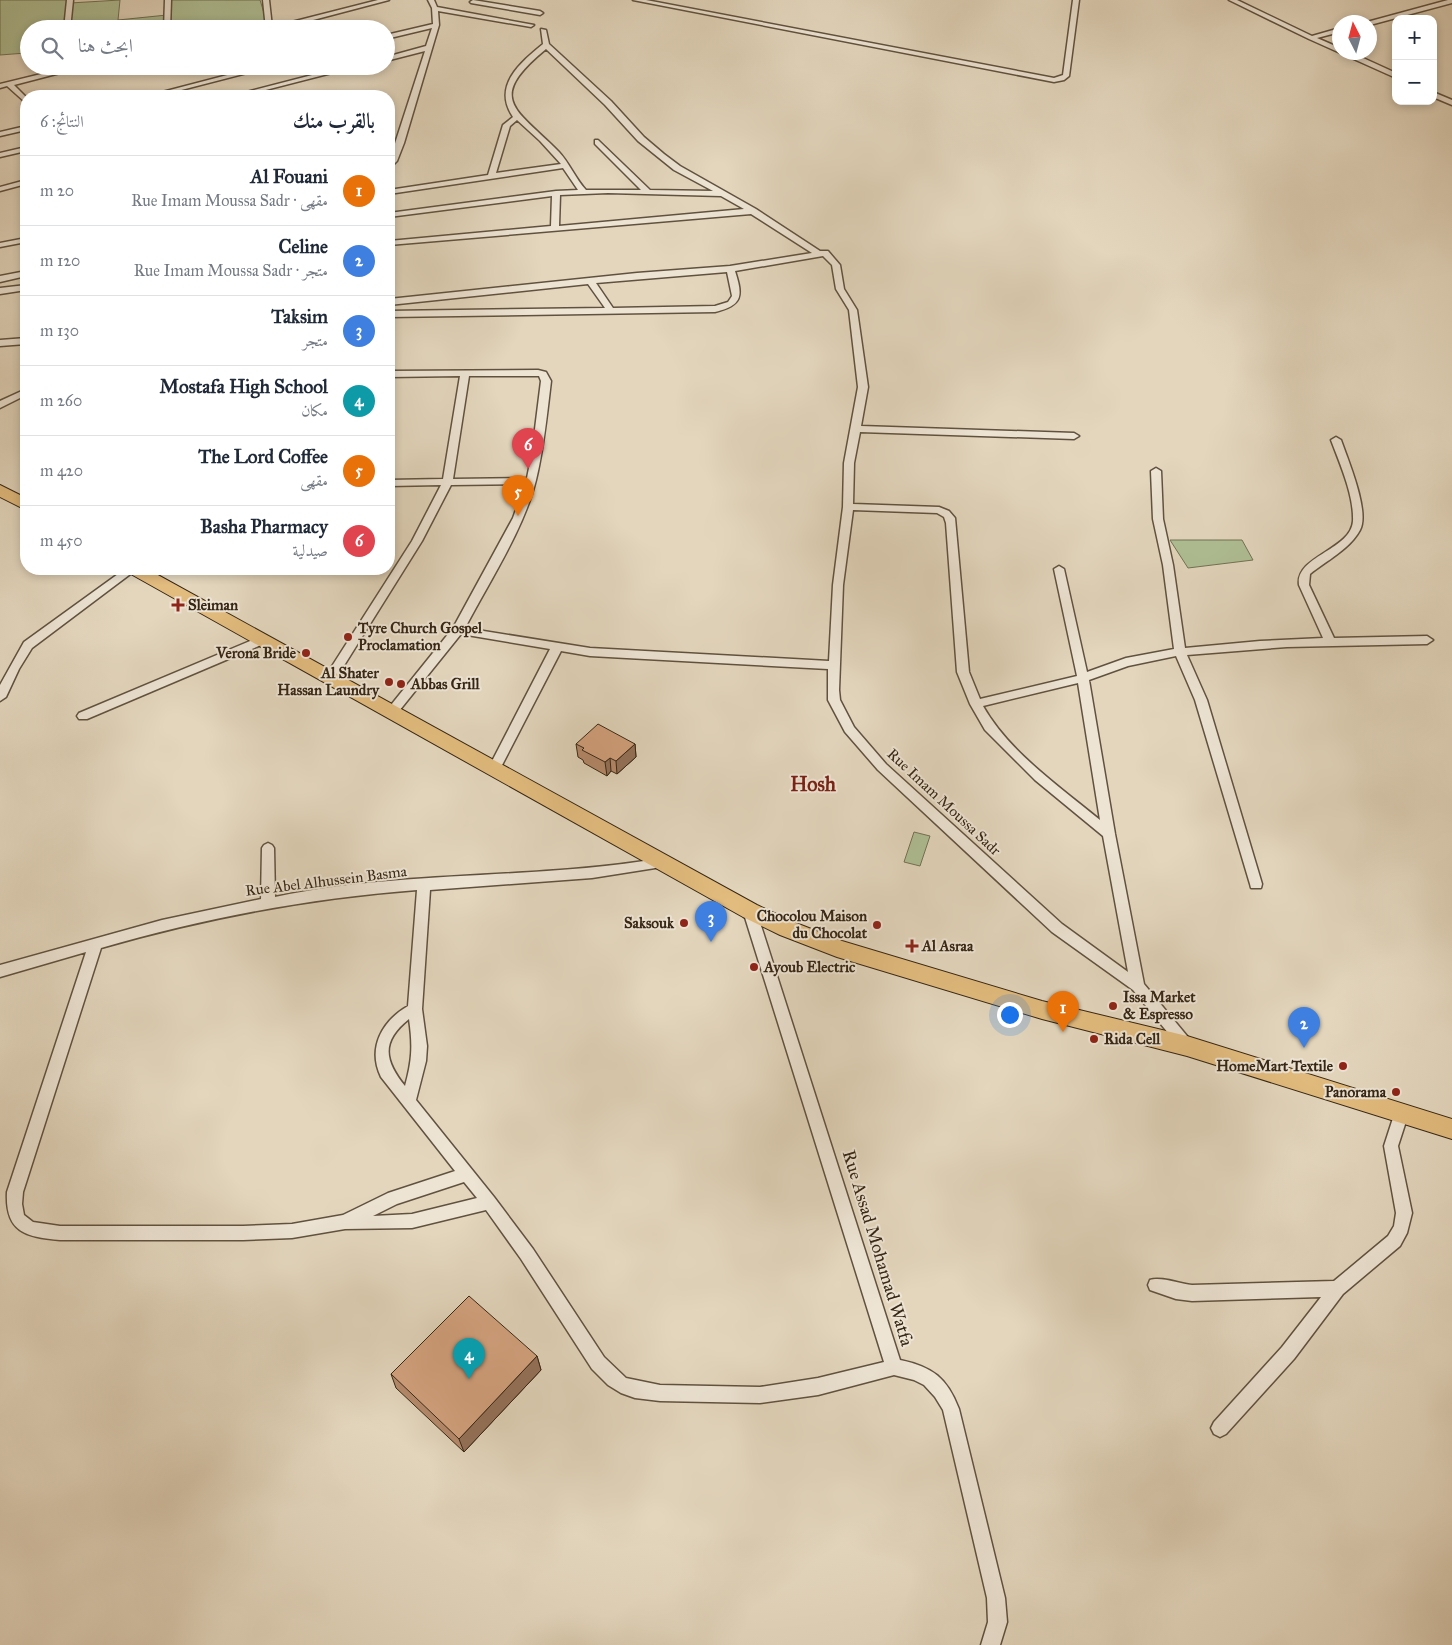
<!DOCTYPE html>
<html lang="ar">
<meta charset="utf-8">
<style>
body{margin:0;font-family:"IM FELL Great Primer",Amiri,serif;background:#f6f6f7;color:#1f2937;direction:rtl}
.controls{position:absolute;right:15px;top:15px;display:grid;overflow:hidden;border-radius:10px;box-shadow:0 2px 8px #0003}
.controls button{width:45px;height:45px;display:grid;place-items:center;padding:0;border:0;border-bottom:1px solid #e0e1e3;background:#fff;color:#1f2937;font:25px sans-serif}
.compass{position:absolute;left:1332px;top:15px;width:45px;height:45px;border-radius:50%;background:#fff;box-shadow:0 2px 8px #0003;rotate:354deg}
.you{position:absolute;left:1009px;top:1014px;width:18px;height:18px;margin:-12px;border:4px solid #fff;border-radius:50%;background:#1a73e8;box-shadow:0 0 0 8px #1a73e833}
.badge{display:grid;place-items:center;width:32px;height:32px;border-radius:50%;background:#b45309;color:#fff;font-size:16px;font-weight:700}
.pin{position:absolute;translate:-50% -41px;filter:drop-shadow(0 1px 2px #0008)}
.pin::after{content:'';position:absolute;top:26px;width:18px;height:15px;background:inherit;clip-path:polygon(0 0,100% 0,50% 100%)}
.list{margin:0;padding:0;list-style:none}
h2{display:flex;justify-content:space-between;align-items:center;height:65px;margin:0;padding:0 20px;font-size:21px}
h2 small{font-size:16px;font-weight:400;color:#747a83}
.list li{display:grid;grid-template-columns:32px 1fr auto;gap:15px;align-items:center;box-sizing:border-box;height:70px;padding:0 20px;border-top:1px solid #e0e1e3}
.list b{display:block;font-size:19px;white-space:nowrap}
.list p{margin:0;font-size:16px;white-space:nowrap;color:#747a83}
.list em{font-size:16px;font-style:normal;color:#747a83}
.icon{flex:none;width:28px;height:28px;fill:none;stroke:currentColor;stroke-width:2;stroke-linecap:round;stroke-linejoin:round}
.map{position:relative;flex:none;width:1452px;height:1645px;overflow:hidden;direction:ltr}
.search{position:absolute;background:#fff;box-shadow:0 2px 8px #0003;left:20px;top:20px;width:375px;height:55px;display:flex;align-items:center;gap:12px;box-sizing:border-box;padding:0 18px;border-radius:28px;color:#747a83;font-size:19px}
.panel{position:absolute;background:#fff;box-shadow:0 2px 8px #0003;left:20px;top:90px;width:375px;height:485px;border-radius:20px;direction:rtl}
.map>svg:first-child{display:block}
.green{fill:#afbf95;stroke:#727255}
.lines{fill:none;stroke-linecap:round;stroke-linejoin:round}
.minor-casing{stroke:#60523f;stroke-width:3}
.primary-casing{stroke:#352615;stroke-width:2}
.minor{fill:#ede4d4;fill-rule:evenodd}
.primary{fill:#e2bb7e;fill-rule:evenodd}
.wall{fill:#b68b6d;stroke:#352615}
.shaded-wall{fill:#947159;stroke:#352615}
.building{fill:#d4a27f;stroke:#352615}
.poi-dot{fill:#8f2418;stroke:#ede4d4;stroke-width:2}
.labels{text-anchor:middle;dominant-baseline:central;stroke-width:4;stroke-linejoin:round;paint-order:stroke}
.poi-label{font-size:15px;font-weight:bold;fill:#352615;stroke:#ede4d4;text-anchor:start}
.street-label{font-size:15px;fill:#352615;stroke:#ede4d4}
.near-street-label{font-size:18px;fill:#352615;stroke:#ede4d4}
.district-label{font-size:20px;font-weight:bold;fill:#7a1f14;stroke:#ede4d4}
</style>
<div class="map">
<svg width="1452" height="1645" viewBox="0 0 1452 1645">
<rect width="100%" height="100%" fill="#e3d6bd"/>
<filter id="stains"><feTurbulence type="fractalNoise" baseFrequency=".004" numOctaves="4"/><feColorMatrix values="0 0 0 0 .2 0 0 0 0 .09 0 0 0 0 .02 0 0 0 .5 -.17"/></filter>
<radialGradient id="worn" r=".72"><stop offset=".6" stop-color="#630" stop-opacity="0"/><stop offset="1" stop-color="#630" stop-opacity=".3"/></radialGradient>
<g class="green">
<polygon points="0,0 71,0 70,3 120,0 118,20 167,15 168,0 260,0 269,29 29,29 29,64 26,53 0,55"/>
<polygon points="1170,540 1242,540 1253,560 1188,568"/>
<polygon points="914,832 930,836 920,866 904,862"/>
</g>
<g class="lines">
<defs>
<g id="minor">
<polygon points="67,0 73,0 70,29 64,29"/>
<polygon points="165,0 171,0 170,29 164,29"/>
<polygon points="263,0 269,0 272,27 378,0 389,0 279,29 266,29"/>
<polygon points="428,0 434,0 437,7 534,25 531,27 438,11 439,25 404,143 397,161 389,169 389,162 425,51 386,61 386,57 426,46 432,28 386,39 386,35 433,24 432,8"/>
<polygon points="473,0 540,11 543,13 540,15 471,3 470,2"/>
<polygon points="633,0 646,0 1054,78 1063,75 1073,0 1079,0 1069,76 1064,80 1054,82"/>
<polygon points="1229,0 1237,0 1312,36 1340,28 1340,32 1317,38 1340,48 1340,52 1350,52 1396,73 1396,78 1309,39"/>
<polygon points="1448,0 1452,0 1452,3 1370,25 1370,22 1367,22"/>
<path d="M541 29 546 30 549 44 611 101 644 137 664 154 680 166 756 209 820 251H828L840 265 844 289 857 310 868 387 861 426 1074 433 1079 436 1074 439 860 432 854 463 853 504 939 507 949 511 955 518 969 672 980 699 1077 676 1054 569 1059 566 1064 569 1087 672 1126 658 1174 649 1163 565 1153 519 1151 471 1156 468 1161 471 1163 519 1173 565 1185 648 1260 641 1323 638 1299 585C1295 556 1351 550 1353 521 1354 495 1340 464 1331 440L1336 437 1341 440C1348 460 1370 512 1360 530 1350 549 1326 561 1310 574L1309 585 1334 638 1427 636 1433 640 1427 644 1287 647 1187 655 1207 700 1262 884 1261 888H1251L1250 884 1195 700 1176 656 1128 666 1089 680 1115 834 1144 984 1192 1042 1194 1046 1192 1050 1187 1052 1182 1050 1133 990 1052 932 878 770 845 732 828 700V669L590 656 561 651 500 769 494 773 488 769 550 649 461 634 395 716H387L385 713 387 710 453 628 513 518 525 484 451 485 422 541 335 680H327L325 677 327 674 412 541 441 485 389 486V480L443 479 460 376 389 377V371L538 370 546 372 551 381C547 414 544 447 536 480 524 529 489 582 465 628L590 648 829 661 833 585 843 507 844 463 858 387 849 310 836 289 832 265 823 256 735 271C743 296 743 305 715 312L389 317V311L605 308 588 284 389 305V299L637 273 730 266 812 253 751 214 389 245V241L551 226 552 196 389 217V213L556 191 578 190 563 168 389 194V190L488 175 503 125 513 117C492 86 520 63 543 44ZM546 49 605 105 638 141 674 170 713 191 650 190 598 140H595V144L641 190H586C575 178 570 164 559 152 517 109 484 100 546 49ZM517 120 540 141 561 164 496 173 510 126ZM608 193 721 196 744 209 559 226 560 195ZM727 272 732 296 728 302 715 306 613 308 596 283ZM469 376H539L541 381 532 453 527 478 453 479ZM853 510 937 513 944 517 946 523 957 672 970 704 985 730 1035 780 1103 836 1128 972 1062 924 886 764 854 727 840 700 839 690 843 585ZM1078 683 1100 820C1060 787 1009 752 983 706Z"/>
<polygon points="74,66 87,66 14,85 26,97 26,103 7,86 0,88 0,84"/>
<polygon points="262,66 274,66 158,96 147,96"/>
<polygon points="347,66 359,66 242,96 231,96"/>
<polygon points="1433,92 1452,100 1452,105 1433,97"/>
<polygon points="26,126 26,130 0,136 0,132"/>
<polygon points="26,147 26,151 0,157 0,153"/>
<polygon points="26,180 26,184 0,191 0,187"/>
<polygon points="26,238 26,242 0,247 0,243"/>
<polygon points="26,271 26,276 0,282 0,276"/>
<polygon points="26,285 26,290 0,294 0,288"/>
<polygon points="26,338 26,344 0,346 0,340"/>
<polygon points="26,389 26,395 0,408 0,401"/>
<polygon points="125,569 137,569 32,648 19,669 6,697 0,701 0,685 24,642"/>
<polygon points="262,636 266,637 268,640 266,643 87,719 79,719 77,716 79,713"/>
<path d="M268 843 272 845 274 848 275 897C402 870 535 880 663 858L668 860 669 863 668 866 592 878 430 890 422 1009 427 1046 426 1061 416 1100 494 1197 533 1249 604 1357 626 1378 660 1385 760 1387 818 1378 884 1362 743 911 745 907 750 906 755 907 900 1360C933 1367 947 1378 959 1409L1005 1598 1007 1622 1000 1645H981L988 1622 987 1598 943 1410 935 1397 924 1385 914 1380 894 1375 818 1395 760 1403 660 1401 635 1398 621 1393 608 1385 592 1369 521 1259 486 1210 412 1228 345 1229 292 1238 243 1240H60C25 1237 5 1232 7 1192L86 952 0 977V965L162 920 261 899 262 848 264 845ZM417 890 408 1006C382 1021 367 1048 381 1077L455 1171 388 1193 343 1215 292 1224 243 1226H60L33 1222 24 1215 22 1204 23 1192 101 948C205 918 310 898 417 890ZM409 1019C413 1046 412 1061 405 1086 385 1061 380 1042 409 1019ZM464 1182 477 1198 412 1214 373 1216 397 1204Z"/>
<path d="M1402 1106 1407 1107 1409 1112 1398 1146 1412 1213 1407 1233 1400 1246 1343 1294 1294 1359 1226 1434 1220 1437 1214 1434 1211 1428 1214 1422 1282 1347 1321 1297 1192 1301 1176 1299 1150 1290 1148 1285 1150 1280C1160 1276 1181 1284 1192 1285L1334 1281 1388 1236 1394 1226 1396 1213 1384 1146 1395 1112 1397 1107Z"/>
</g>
<g id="primary">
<polygon points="0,485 26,498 26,510 0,497"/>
<polygon points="127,569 147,569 757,905 796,923 842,941 1042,1001 1187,1036 1452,1119 1452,1139 1187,1056 1042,1019 837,957 780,935 743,917 129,573"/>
</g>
</defs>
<use href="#minor" class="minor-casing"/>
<use href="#primary" class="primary-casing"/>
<use href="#minor" class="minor"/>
<use href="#primary" class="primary"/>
</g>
<g class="wall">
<polygon points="576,744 635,744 636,757 617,774 611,771 607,776 584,763 583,760 578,757"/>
<polygon points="537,1356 541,1370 464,1452 396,1388 391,1374"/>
</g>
<g class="shaded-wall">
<polygon points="635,744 636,757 617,774 616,761"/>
<polygon points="610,758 611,771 607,776 605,762"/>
<polygon points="537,1356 541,1370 464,1452 459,1439"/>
</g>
<g class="building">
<polygon points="598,724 635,744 616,761 610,758 605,762 582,750 584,748 576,744"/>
<polygon points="469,1296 537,1356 459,1439 391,1374"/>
</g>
<g class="poi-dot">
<path d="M175.5 597.5h5v5h5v5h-5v5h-5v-5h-5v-5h5z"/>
<circle cx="348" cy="637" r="5"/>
<circle cx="306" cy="653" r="5"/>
<circle cx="389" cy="682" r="5"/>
<circle cx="401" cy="684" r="5"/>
<circle cx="684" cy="923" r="5"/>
<circle cx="877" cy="925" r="5"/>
<path d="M909.5 938.5h5v5h5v5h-5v5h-5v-5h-5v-5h5z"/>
<circle cx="754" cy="967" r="5"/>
<circle cx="1113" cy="1006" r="5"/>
<circle cx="1094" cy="1039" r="5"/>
<circle cx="1343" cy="1066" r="5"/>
<circle cx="1396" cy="1092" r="5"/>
</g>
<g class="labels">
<g class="poi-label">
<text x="188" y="605">Sleiman</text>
<text x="358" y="628">Tyre Church Gospel<tspan x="358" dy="17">Proclamation</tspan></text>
<text x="296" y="653" text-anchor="end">Verona Bride</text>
<text x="379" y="673" text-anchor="end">Al Shater<tspan x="379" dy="17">Hassan Laundry</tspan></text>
<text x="411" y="684">Abbas Grill</text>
<text x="867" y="916" text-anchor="end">Chocolou Maison<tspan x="867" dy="17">du Chocolat</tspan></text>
<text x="674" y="923" text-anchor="end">Saksouk</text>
<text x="922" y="946">Al Asraa</text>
<text x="764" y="967">Ayoub Electric</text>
<text x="1123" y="997">Issa Market<tspan x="1123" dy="17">&amp; Espresso</tspan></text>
<text x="1104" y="1039">Rida Cell</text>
<text x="1333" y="1066" text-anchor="end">HomeMart Textile</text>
<text x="1386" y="1092" text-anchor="end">Panorama</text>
</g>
<g class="street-label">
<text transform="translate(944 802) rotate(43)">Rue Imam Moussa Sadr</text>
<text transform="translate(326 881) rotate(-7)">Rue Abel Alhussein Basma</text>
</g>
<g class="near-street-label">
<text transform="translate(878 1248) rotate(73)">Rue Assad Mohamad Watfa</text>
</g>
<g class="district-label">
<text x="813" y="784">Hosh</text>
</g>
</g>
<rect width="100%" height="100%" filter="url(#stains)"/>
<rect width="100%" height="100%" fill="url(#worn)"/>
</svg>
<div class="controls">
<button>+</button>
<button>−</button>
</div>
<svg class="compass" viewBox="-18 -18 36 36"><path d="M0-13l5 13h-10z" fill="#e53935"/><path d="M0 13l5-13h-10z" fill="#747a83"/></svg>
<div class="you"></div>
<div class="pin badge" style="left:1063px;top:1032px;background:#e8710a">1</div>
<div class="pin badge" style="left:1304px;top:1048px;background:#3f7fe0">2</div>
<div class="pin badge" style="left:711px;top:942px;background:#3f7fe0">3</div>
<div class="pin badge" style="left:469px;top:1379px;background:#0f9aa8">4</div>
<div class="pin badge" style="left:518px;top:516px;background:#e8710a">5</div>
<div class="pin badge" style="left:528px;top:469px;background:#e0444e">6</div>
<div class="search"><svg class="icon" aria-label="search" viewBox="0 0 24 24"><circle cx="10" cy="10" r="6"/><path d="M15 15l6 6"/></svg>ابحث هنا</div>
<section class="panel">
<h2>بالقرب منك<small>النتائج: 6</small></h2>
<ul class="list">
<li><span class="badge" style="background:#e8710a">1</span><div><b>Al Fouani</b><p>مقهى · Rue Imam Moussa Sadr</p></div><em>20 m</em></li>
<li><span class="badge" style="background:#3f7fe0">2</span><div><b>Celine</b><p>متجر · Rue Imam Moussa Sadr</p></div><em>120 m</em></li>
<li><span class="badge" style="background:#3f7fe0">3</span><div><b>Taksim</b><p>متجر</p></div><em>130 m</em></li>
<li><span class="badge" style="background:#0f9aa8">4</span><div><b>Mostafa High School</b><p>مكان</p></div><em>260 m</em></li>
<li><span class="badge" style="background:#e8710a">5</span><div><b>The Lord Coffee</b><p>مقهى</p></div><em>420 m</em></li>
<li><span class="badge" style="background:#e0444e">6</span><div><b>Basha Pharmacy</b><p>صيدلية</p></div><em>450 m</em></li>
</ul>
</section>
</div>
